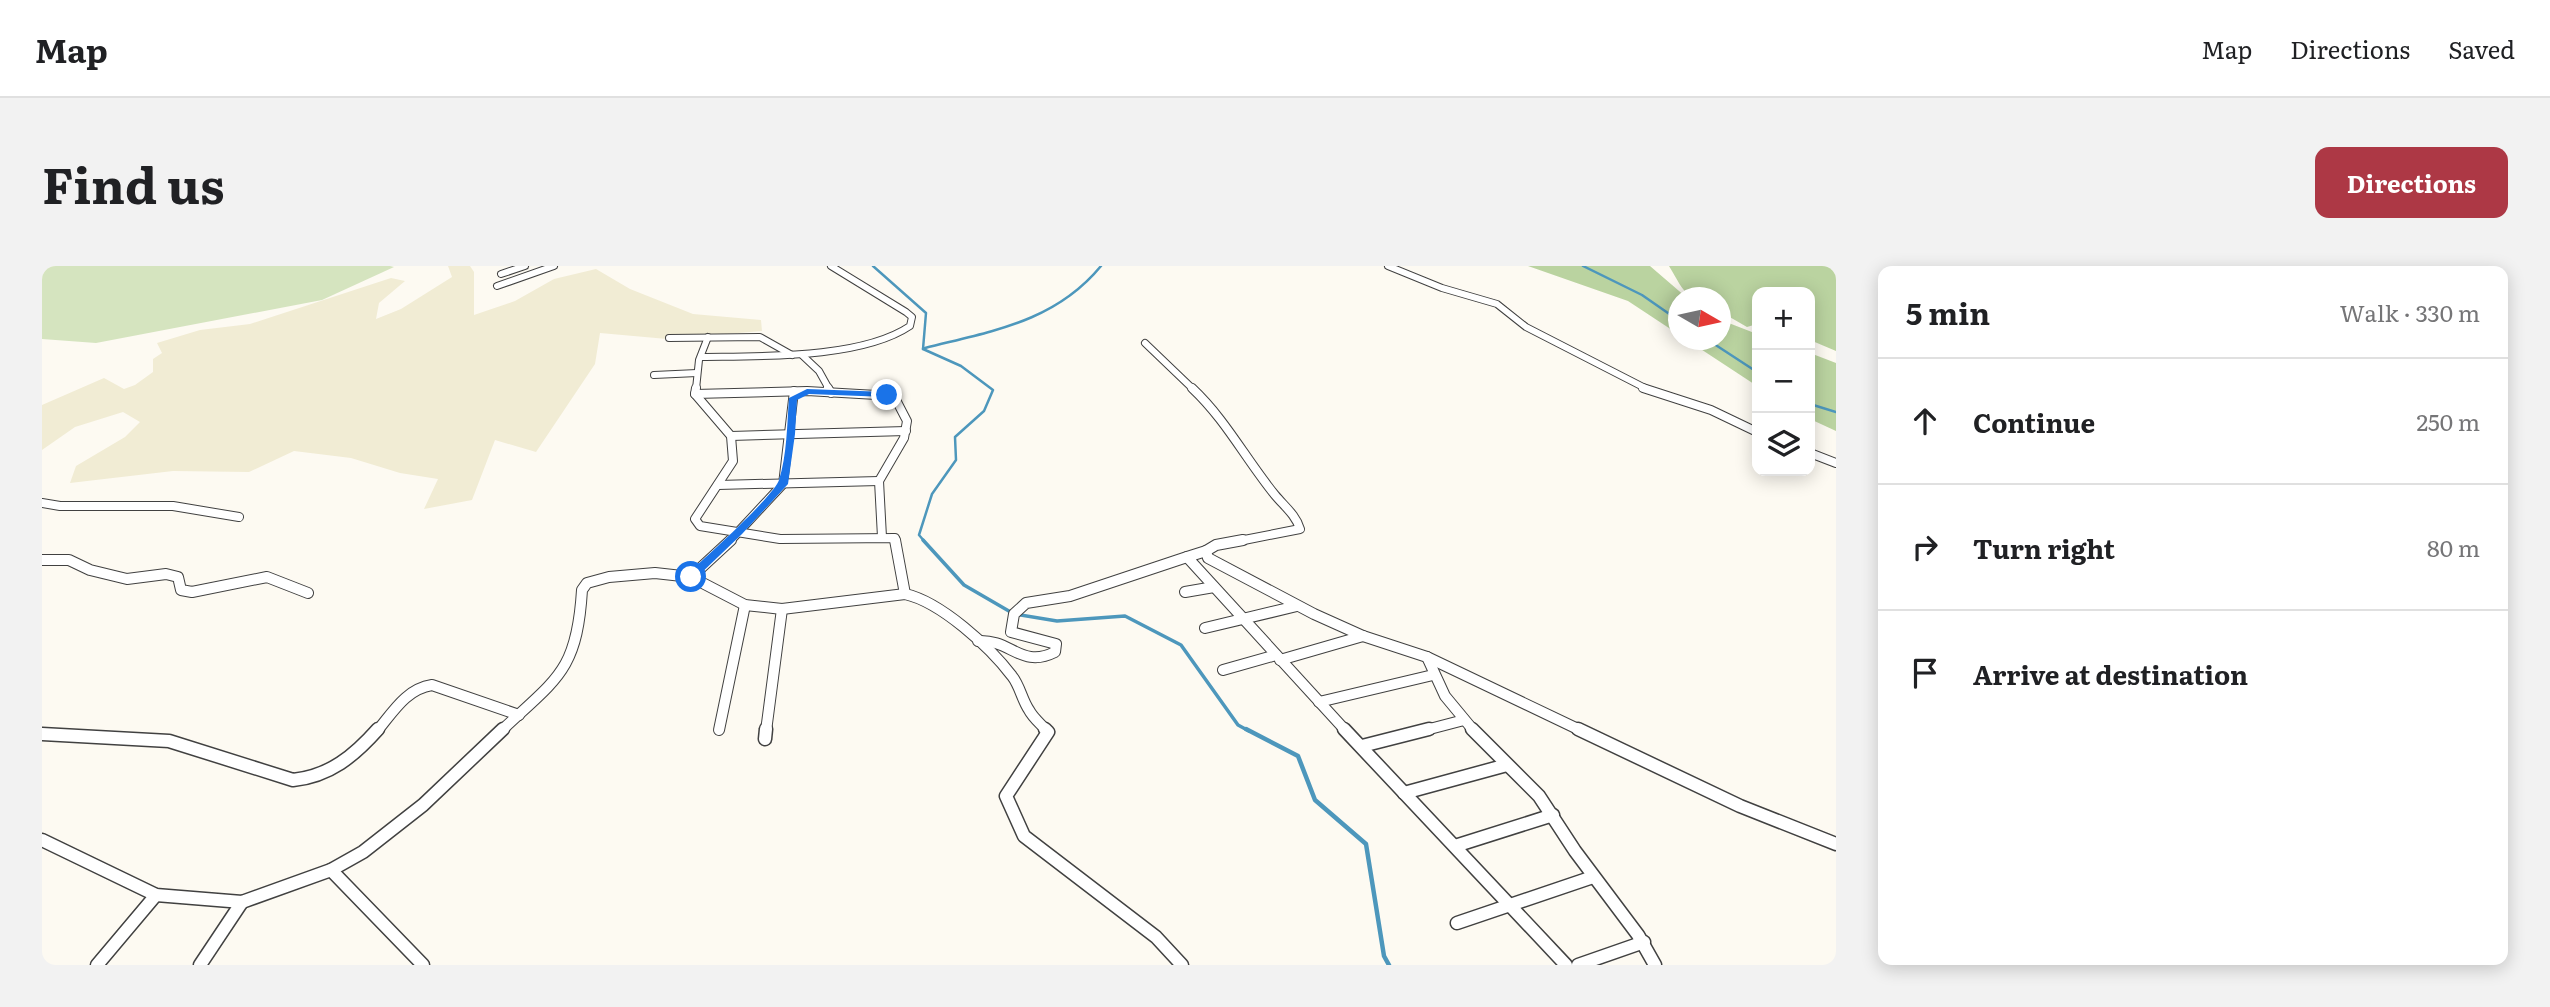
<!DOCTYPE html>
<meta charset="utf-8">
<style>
body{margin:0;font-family:Literata,serif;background:#f2f2f2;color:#202124}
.controls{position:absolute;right:21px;top:21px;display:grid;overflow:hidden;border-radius:14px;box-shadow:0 4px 18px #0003}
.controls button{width:63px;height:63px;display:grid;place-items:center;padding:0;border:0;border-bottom:2px solid #e0e0e0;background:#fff;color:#202124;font:35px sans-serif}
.compass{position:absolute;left:1626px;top:21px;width:63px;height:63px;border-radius:50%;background:#fff;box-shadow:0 4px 18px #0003;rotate:99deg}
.stop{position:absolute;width:21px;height:21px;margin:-16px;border:5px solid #1a73e8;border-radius:50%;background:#fff}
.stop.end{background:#1a73e8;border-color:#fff;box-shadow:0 2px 7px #0008}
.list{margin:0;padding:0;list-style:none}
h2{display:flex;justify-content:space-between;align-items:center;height:91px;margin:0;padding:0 28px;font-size:30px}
h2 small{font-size:23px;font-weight:400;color:#757577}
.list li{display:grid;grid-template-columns:46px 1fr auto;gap:21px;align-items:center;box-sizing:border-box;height:126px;padding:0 28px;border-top:2px solid #e0e0e0}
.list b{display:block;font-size:26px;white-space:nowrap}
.list em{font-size:23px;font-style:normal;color:#757577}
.icon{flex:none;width:38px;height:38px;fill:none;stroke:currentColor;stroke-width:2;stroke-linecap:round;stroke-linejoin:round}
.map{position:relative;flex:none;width:1794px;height:699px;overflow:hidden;border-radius:14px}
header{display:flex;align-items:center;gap:42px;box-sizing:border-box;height:98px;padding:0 35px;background:#fff;border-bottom:2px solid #e0e0e0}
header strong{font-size:33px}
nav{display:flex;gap:38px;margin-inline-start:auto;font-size:24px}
.intro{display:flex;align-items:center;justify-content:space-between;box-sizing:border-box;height:168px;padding:0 42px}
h1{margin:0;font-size:49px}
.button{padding:18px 32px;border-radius:14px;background:#ad3845;color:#fff;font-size:24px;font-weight:700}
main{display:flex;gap:42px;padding:0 42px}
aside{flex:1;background:#fff;border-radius:14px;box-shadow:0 4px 18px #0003}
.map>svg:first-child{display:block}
.farmland{fill:#f1ecd4}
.green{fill:#d5e4bf}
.forest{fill:#bad3a0}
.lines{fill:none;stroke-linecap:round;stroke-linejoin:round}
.stream-far2{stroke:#4d97bc;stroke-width:2.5}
.stream-far1{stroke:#4d97bc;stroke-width:3.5}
.stream{stroke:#4d97bc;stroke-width:4.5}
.street-far3-casing{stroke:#414141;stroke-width:8}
.street-far2-casing{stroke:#414141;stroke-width:10}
.street-far1-casing{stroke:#414141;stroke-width:12}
.street-casing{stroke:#414141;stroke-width:15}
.street-far3{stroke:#fff;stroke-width:6}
.street-far2{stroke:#fff;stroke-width:8}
.street-far1{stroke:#fff;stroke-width:10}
.street{stroke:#fff;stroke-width:12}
.route{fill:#1a73e8}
</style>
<header>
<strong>Map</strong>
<nav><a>Map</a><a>Directions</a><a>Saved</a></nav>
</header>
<div class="intro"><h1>Find us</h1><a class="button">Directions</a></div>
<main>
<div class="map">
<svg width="1794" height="699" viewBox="0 0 1794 699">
<rect width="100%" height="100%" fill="#fdfaf2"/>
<polygon class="farmland" points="406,0 428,0 432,6 432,49 473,35 512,13 554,3 588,23 651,48 719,54 720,65 625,73 558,67 553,98 494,186 453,174 430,234 382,243 396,213 358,207 309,192 252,185 207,206 131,205 28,217 34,200 83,171 98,156 81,146 33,161 0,184 0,139 62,112 82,123 93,119 111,106 111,93 120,87 115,77 158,64 208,58 349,12 363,15 337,37 334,53 359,43 410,11"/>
<polygon class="green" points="0,0 348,0 352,1 280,34 54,77 0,73"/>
<g class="forest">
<polygon points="1486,0 1608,0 1644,31 1636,32 1636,68 1586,35"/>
<path d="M1627 0H1794V85L1768 74V26H1715V58L1705 61 1679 46 1678 32C1641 32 1645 30 1627 0Z"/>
<polygon points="1679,54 1715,68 1715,120 1645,74 1678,74"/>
<polygon points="1768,87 1794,97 1794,165 1768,153"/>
</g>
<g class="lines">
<g class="stream-far2">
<polyline points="831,0 884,47 881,83"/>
<polyline points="1541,0 1600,29 1636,54"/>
<polyline points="1666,74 1715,106"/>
<path d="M883 82C950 65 1013 56 1059 0"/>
<polyline points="881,83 919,100 951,124 942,145 913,171 914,194 890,228 877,269 883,276"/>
<polyline points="1768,138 1794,146"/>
</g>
<polyline class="stream-far1" points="881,274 922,319 972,348 1015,355 1083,350 1139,379 1196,459 1207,465"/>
<polyline class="stream" points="1204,463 1256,490 1273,534 1324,578 1342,690 1347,699"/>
<defs>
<g id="street-far3">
<polyline points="1346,0 1400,22 1455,38 1484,61 1605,123"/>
<polyline points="459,8 483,0"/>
<polyline points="455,20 512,0"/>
<polyline points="627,72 718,71 750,89"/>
<polyline points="1103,77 1151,123"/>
<polyline points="760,89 777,105 787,123"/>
<path d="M660 91C718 90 819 93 868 60L870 51 864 46 789 0"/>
<polyline points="612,109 655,107"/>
<polyline points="654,123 657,94 666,71"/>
</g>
<g id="street-far2">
<polyline points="654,122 653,128 689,170 691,195 653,253 658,260 738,273 853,272 854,276"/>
<polyline points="786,122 789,127"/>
<path d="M1150 122C1184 154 1203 192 1233 229 1242 240 1254 249 1258 263L1192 276"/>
<polyline points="1601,122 1669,144 1715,166"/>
<polyline points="653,128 765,125 852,130 865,155 862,172 837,215 840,271"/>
<polyline points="689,170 864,165"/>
<polyline points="1768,187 1794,197"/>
<polyline points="676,219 837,215"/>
<polyline points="0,237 18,240 131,240 197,251"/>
<polyline points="687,276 741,218 752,125"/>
</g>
<g id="street-far1">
<polyline points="853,274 863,328"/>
<polyline points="1201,274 1174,279 1164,285 1166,292 1272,348 1321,370 1385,391 1540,465"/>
<polyline points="1164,285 1145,291 1304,465"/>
<polyline points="0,294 27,294 48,304 85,313 124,308 136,311 139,324 150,326 225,311 266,327"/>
<polyline points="649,311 689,274"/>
<polyline points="1143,326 1172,321"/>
<polyline points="1163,362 1255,340"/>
<path d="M936 375C969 373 979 403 1013 386L1014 378 969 366 972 348 984 337 1028 330 1145 291"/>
<polyline points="1385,391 1403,430 1432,465"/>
<polyline points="1238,394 1321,370"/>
<polyline points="1181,404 1234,389"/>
<polyline points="1277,436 1391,409"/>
<polyline points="677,464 703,339"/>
<path d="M335 465C351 446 364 423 390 419L477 449"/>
<path d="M459 465C515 412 535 406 540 324L545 317 567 311 613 307 649 311 703 339 740 343 863 328C899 336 948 381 970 410 978 420 980 434 987 444 991 452 999 458 1005 465"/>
<polyline points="724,465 740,343"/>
<polyline points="1380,465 1422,454"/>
</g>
<g id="street">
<polyline points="1003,463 1006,466 964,530 982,570 1114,671 1140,699"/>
<polyline points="1302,463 1524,699"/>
<polyline points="1430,463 1497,530 1533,585 1596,669 1613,699"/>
<polyline points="1536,463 1698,540 1794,578"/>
<path d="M0 468 127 475 251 514C288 510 312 490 336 463"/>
<polyline points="723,473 724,463"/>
<polyline points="1320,480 1387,463"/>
<polyline points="1362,527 1465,499"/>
<polyline points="0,574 114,629 200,636 289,604 321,586 381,539 461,463"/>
<polyline points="1413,580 1511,549"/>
<polyline points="289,604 381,699"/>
<polyline points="1415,657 1551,611"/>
<polyline points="55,699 114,629"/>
<polyline points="158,699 200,636"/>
<polyline points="1536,699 1602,676"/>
</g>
</defs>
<use href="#street-far3" class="street-far3-casing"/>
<use href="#street-far2" class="street-far2-casing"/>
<use href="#street-far1" class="street-far1-casing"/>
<use href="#street" class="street-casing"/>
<use href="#street-far3" class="street-far3"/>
<use href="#street-far2" class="street-far2"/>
<use href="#street-far1" class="street-far1"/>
<use href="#street" class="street"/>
</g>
<path class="route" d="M765 123 845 126 849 129 845 131 767 128 755 134 753 168 746 218 700 268 653 313H645V308C662 293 731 231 737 214 745 189 745 159 747 132Z"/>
</svg>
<div class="controls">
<button>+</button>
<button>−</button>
<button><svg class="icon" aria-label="layers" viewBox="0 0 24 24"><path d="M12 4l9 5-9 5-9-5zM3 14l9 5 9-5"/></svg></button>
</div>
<svg class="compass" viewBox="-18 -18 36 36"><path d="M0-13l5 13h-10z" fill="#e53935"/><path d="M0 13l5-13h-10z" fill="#757577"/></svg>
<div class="stop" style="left:649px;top:311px"></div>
<div class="stop end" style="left:845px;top:129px"></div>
</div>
<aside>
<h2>5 min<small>Walk · 330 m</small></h2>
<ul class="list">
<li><svg class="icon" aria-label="ahead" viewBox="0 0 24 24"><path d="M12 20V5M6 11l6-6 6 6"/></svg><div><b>Continue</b></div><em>250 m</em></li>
<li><svg class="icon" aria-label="right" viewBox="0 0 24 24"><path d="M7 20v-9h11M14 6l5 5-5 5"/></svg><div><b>Turn right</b></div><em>80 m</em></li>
<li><svg class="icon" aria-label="arrive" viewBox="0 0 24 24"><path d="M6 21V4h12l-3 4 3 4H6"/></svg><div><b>Arrive at destination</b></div></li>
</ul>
</aside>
</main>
